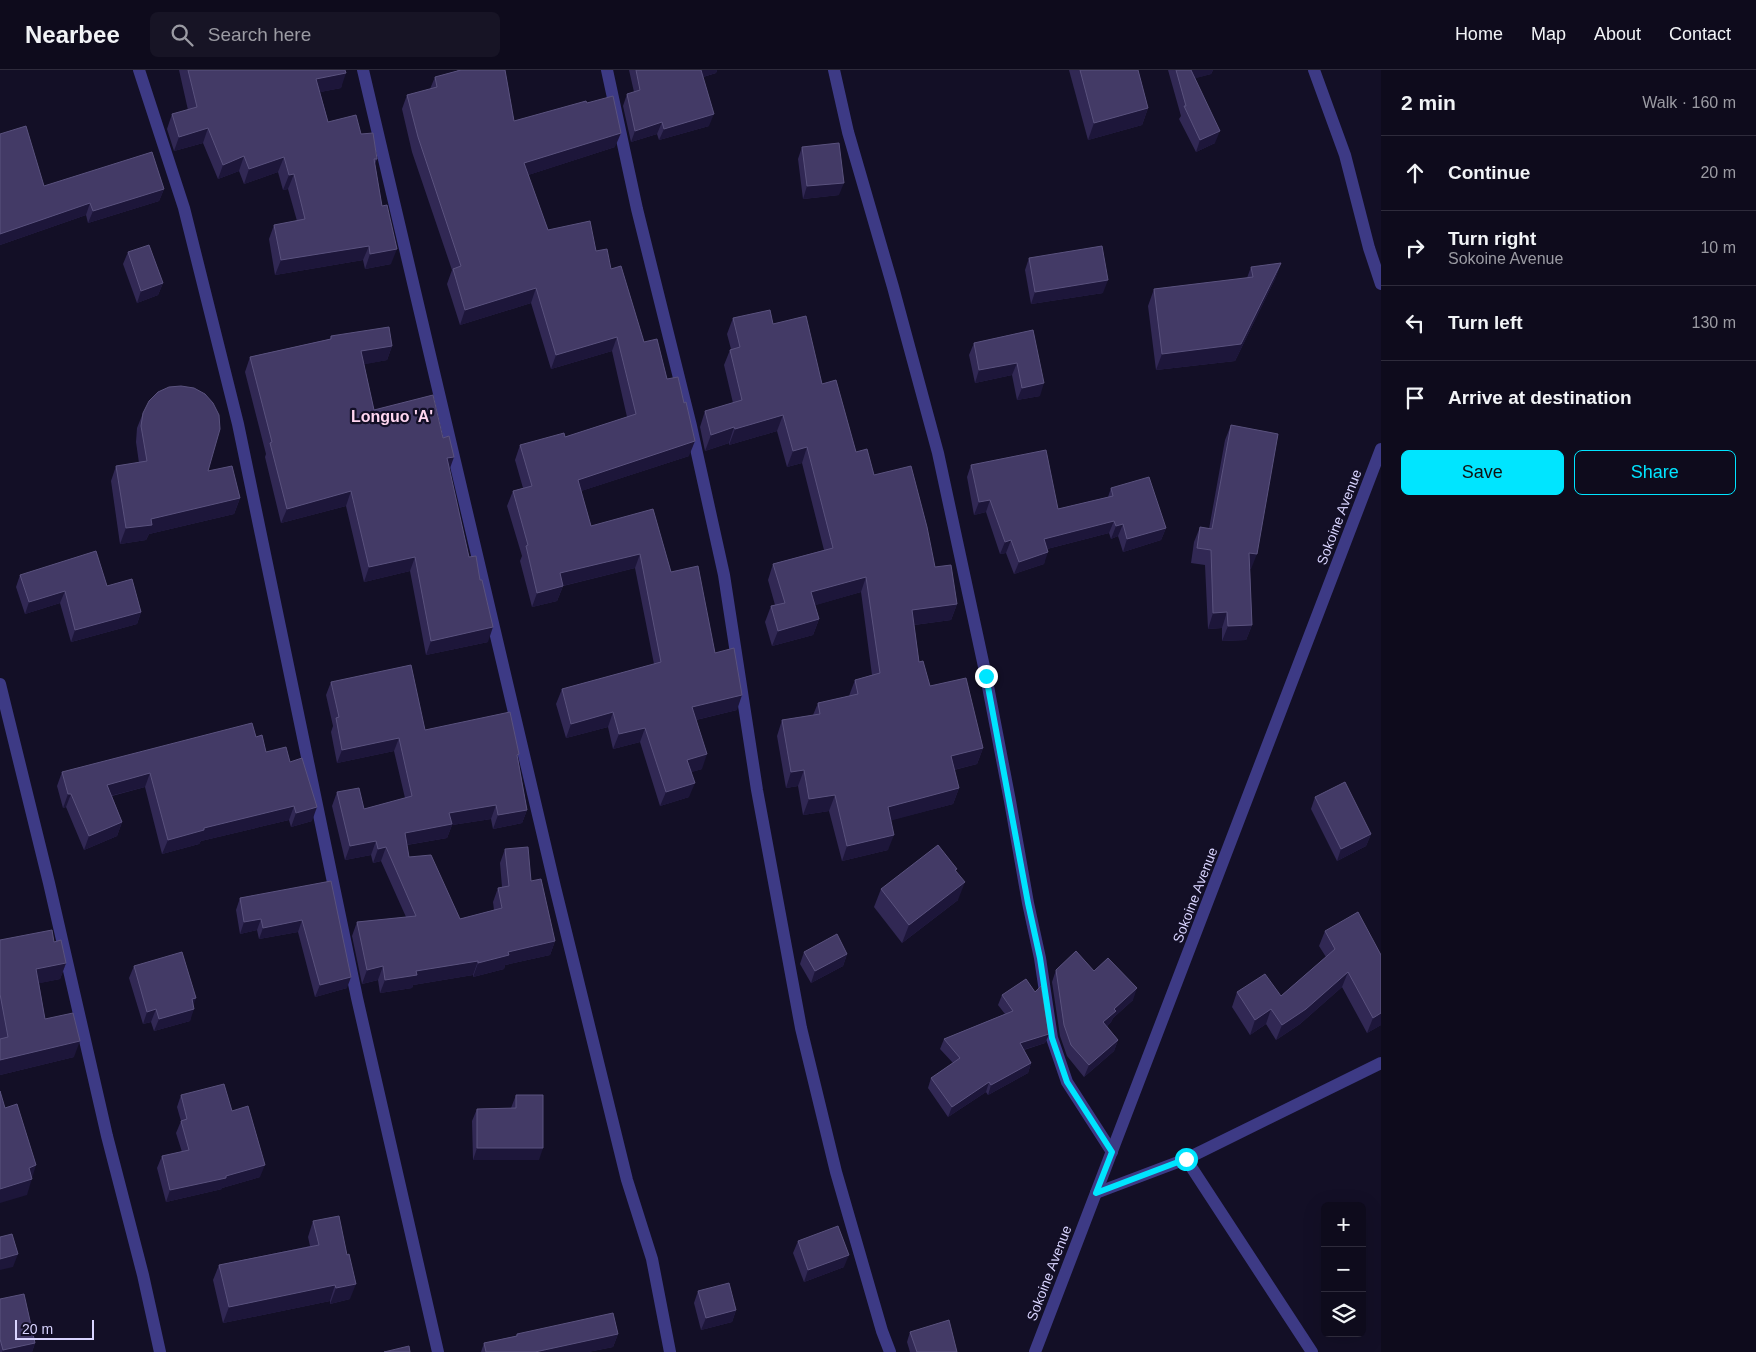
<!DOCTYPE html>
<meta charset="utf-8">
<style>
body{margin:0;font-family:Helvetica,sans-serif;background:#171425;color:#f1f3f6}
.controls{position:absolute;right:15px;bottom:15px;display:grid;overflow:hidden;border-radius:8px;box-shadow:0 5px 20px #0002}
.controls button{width:45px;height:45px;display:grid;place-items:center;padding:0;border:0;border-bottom:1px solid #2e2b3b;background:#0e0b1c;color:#f1f3f6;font:25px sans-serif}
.scale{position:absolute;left:15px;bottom:12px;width:79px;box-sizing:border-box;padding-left:5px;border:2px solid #d9d4ff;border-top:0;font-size:14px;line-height:18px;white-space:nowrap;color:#d9d4ff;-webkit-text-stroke:4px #130f26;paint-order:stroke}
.stop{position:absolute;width:15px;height:15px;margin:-11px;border:4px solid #00e5ff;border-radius:50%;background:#fff}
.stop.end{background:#00e5ff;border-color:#fff;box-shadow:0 1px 5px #0008}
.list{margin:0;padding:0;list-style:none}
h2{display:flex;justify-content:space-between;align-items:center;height:65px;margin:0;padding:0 20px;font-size:21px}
h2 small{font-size:16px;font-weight:400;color:#9b9ba3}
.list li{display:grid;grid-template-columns:32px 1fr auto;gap:15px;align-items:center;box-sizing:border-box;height:75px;padding:0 20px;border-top:1px solid #2e2b3b}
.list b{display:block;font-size:19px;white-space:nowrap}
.list p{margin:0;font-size:16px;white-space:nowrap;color:#9b9ba3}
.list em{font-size:16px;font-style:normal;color:#9b9ba3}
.actions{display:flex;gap:10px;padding:15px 20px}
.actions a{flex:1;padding:11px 0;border:1px solid #00e5ff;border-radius:8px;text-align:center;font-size:18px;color:#00e5ff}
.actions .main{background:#00e5ff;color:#111}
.icon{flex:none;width:28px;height:28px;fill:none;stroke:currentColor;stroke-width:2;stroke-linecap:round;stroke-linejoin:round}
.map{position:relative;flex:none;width:1381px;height:1282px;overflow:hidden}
header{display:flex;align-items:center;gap:30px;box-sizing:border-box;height:70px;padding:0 25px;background:#0e0b1c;border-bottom:1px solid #2e2b3b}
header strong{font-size:24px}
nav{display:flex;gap:28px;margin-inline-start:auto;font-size:18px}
.search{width:350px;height:45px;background:#171425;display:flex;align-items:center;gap:12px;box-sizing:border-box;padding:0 18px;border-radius:8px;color:#9b9ba3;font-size:19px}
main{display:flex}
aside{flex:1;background:#0e0b1c}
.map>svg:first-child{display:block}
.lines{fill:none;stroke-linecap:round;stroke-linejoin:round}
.minor{stroke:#3d3a85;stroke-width:12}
.tertiary{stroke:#3d3a85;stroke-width:12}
.wall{fill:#312854}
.shaded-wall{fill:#1d163a}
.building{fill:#433a66;stroke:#5a527e}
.route{stroke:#00e5ff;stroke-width:6}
.labels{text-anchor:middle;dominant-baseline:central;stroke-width:4.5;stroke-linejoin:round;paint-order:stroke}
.street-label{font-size:14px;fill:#d9d4ff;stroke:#130f26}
.quarter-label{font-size:16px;font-weight:bold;fill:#ffd6f0;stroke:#130f26}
</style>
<header>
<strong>Nearbee</strong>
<div class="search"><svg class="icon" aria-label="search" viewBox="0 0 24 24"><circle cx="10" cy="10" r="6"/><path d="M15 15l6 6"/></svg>Search here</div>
<nav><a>Home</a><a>Map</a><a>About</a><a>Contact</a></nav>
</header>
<main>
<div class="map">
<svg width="1381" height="1282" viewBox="0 0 1381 1282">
<rect width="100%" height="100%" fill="#130f26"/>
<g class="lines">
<g class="minor">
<polyline points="139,0 184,138 238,354 357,928 438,1282"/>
<polyline points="363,0 555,817 627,1110 652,1189 670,1282"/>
<polyline points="607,0 637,139 691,356 724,505 757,720 801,958 836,1102 882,1261 890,1282"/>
<polyline points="834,0 848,62 893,217 938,383 986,606 1010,731 1028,833 1040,888 1052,968 1067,1012 1112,1082"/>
<polyline points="1314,0 1345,85 1369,178 1381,214"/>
<polyline points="0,614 49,813 107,1066 143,1205 160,1282"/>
<polyline points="1186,1089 1312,1282"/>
<polyline points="1096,1123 1186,1089 1381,993"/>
</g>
<polyline class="tertiary" points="1035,1282 1381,379"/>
</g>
<g class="wall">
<polygon points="179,0 345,0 341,18 320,22 328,52 361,64 377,89 375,94 391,194 365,199 363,190 275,205 269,169 274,155 297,151 288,119 283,120 278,102 244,114 239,101 218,109 203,73 174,81 167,59 172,44 188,40"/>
<polygon points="457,0 505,0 514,51 587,33 615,77 528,105 548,160 596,181 611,199 644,272 667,309 689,386 581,421 591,456 671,502 715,583 737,640 696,650 702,699 691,702 689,727 660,736 640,672 613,679 608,657 566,668 556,634 562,619 654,594 635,498 563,516 557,531 532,537 520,491 522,486 507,436 513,421 523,418 515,390 520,375 565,367 627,347 612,281 551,299 531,233 460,255 447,214 452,200 412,82 402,39 407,25 430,19 435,7 457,1"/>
<polygon points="629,0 717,0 716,3 703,7 709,56 659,70 657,64 631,72 623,36 627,24 634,22"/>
<polygon points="1069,0 1138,0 1148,38 1142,55 1088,70"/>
<polygon points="1168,0 1213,0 1211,4 1195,8 1215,73 1196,82 1179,49 1181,46"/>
<polygon points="0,64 44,116 164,119 159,131 88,153 86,145 0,175"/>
<polygon points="802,77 839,125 803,129 798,89"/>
<polygon points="128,182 163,213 158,225 137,233 123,194"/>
<polygon points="1029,188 1103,223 1031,234 1025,200"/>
<polygon points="1281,193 1275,209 1235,291 1156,300 1148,236 1154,219 1247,208 1251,197"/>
<polygon points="733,248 773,254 822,314 856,382 874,405 935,497 957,534 951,550 914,555 919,592 930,616 983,678 977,694 954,700 959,718 953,734 891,750 888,780 842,791 829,741 803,745 798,716 786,718 777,666 782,650 813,645 818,633 849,626 855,610 872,605 861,522 815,535 819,549 813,565 772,576 765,552 771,536 775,535 768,510 773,494 824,480 802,393 787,397 777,361 729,375 729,373 705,381 700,357 705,341 733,333 724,295 730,280 731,279 727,264"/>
<polygon points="1033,260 1040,326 1017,330 1012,305 975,313 969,285 974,273"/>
<polygon points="331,266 392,276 387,290 364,294 374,340 449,400 488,572 426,585 410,501 364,512 346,436 281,453 265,387 266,384 245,302 250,287 330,269"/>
<polygon points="143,343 208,401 240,428 234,444 149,464 146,470 120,474 111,411 116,396 139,393 136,372 137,358"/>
<polygon points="1231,355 1251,499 1250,499 1252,555 1246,570 1222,571 1222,558 1208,559 1205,495 1191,493 1194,472 1200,457 1209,459 1225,370"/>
<polygon points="971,395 1058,439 1108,427 1111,418 1166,458 1161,470 1123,482 1118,466 1111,469 1109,463 1047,479 1044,494 1014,504 1006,483 1000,484 986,442 974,445 967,407"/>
<polygon points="20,505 107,516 141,542 137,554 71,572 60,533 25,544 16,517"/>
<polygon points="331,612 425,660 518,688 527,740 522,753 493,759 491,749 452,755 447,768 407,775 409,787 460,849 494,840 493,832 498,818 502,817 500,793 505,779 531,811 555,871 550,885 505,895 504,899 473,907 473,905 413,915 412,918 380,923 378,910 362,914 352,866 357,852 406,847 381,791 373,793 371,785 345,790 332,736 337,722 364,739 405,728 394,681 337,693 331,662 333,656 326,625"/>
<polygon points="256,667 266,682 290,692 312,751 291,757 289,750 201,771 199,774 162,784 145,717 112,726 122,752 117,766 84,780 66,737 63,738 57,716 62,702"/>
<polygon points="1315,727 1371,764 1366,776 1337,791 1311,739"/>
<polygon points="331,811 347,918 315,927 298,862 259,869 257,860 240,864 236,840 240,828"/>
<polygon points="881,819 958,830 902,873 874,837"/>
<polygon points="1325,861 1381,885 1381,955 1367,963 1342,917 1300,954 1276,970 1266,954 1250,965 1232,937 1237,922 1281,926 1326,887 1319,876"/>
<polygon points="0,870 54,872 66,893 60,909 39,913 45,949 74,987 0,1005"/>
<polygon points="804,882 847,884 843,896 811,913 800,894"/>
<polygon points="134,896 193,935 190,951 154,961 151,952 143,954 129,908"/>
<polygon points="1056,900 1094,901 1133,930 1113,948 1111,952 1107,956 1118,970 1114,981 1084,1007 1067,986 1060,966 1052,912"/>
<polygon points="1002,925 1049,964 1045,973 1024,980 1031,993 1028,1003 988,1025 986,1022 948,1047 928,1018 931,1008 953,993 940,979 944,969 1005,944 998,935"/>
<polygon points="181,1025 232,1041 260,1107 222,1118 222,1119 166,1132 157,1098 162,1086 182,1082 176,1063 181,1051 177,1037"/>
<polygon points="516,1025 539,1090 473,1090 472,1051 477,1039 511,1038"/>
<polygon points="313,1151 350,1229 330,1234 330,1231 223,1253 213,1210 219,1195 310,1176 308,1167"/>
<polygon points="798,1171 844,1197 804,1212 793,1183"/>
<polygon points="698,1221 736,1240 732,1252 701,1260 694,1233"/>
<polygon points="0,1229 35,1273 32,1282 0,1282"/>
<polygon points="910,1262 957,1282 910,1282 907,1272"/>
<polygon points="517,1264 618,1264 613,1277 588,1282 481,1282 484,1273 516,1266"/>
</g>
<g class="shaded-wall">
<polygon points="699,0 717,0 716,3 696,9"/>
<polygon points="1190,0 1213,0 1211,4 1186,11"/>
<polygon points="346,3 341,18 311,24 316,9"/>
<polygon points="1148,38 1142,55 1088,70 1094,53"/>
<polygon points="714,44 709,56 659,70 664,59"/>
<polygon points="662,52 657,64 631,72 635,61"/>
<polygon points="208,58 203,73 174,81 179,67"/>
<polygon points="1220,61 1215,73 1196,82 1200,70"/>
<polygon points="621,63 615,77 519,108 524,93"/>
<polygon points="244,86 239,101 218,109 223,95"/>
<polygon points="284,87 278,102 244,114 249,99"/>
<polygon points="294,104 288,119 283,120 289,105"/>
<polygon points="844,113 839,125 803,129 807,116"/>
<polygon points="164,119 159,131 88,153 93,141"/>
<polygon points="90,133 86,145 0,175 0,164"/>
<polygon points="369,176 363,190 275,205 281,190"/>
<polygon points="397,179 391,194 365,199 370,184"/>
<polygon points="1281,193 1275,209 1235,291 1156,300 1162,284"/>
<polygon points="1108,210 1103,223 1031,234 1035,222"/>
<polygon points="163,213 158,225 137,233 141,221"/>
<polygon points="536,218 531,233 460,255 465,240"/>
<polygon points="617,267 612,281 551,299 556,285"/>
<polygon points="392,276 387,290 356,296 361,281"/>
<polygon points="1017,293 1012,305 975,313 979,300"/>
<polygon points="1044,313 1040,326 1017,330 1022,318"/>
<polygon points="783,345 777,361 729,375 735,359"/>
<polygon points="734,357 729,373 705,381 711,365"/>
<polygon points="695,371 689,386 572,424 578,410"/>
<polygon points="807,377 802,393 787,397 793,381"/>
<polygon points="454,387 449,401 447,388"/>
<polygon points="351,421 346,436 281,453 287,439"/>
<polygon points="240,428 234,444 149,464 146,470 120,474 126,458 151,449"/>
<polygon points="990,430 986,442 974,445 979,432"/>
<polygon points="1114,451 1109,463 1039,481 1044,469"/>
<polygon points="1123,454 1118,466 1111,469 1116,456"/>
<polygon points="1166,458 1161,470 1123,482 1127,469"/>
<polygon points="1011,470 1006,483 1000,484 1005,472"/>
<polygon points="1048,482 1044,494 1014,504 1019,492"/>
<polygon points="1249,483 1257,484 1251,499 1243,498"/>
<polygon points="640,484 635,498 554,518 560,503"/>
<polygon points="415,487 410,501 364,512 369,497"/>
<polygon points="866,507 861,522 806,538 811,522"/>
<polygon points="563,516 557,531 532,537 537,523"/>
<polygon points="65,521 60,533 25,544 29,532"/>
<polygon points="957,534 951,550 906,556 912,540"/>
<polygon points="141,542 137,554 71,572 75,560"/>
<polygon points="1227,542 1222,558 1208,559 1213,543"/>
<polygon points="819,549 813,565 772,576 778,561"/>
<polygon points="1252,555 1246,570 1222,571 1228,556"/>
<polygon points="493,557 488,572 426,585 431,571"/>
<polygon points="742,625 737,640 687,652 692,637"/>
<polygon points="613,642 608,657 566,668 571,654"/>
<polygon points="645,658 640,672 613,679 619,664"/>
<polygon points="399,668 394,681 337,693 342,680"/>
<polygon points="983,678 977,694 945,702 951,686"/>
<polygon points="707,684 702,699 682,705 687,690"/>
<polygon points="804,700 798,716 786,718 791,702"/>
<polygon points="150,703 145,717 102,728 107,715"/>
<polygon points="695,713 689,727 660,736 666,722"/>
<polygon points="959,718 953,734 882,753 888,737"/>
<polygon points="68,724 71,724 66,737 63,738"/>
<polygon points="835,725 829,741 803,745 809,729"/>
<polygon points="496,735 491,749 452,755 447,768 400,776 405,763 449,743"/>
<polygon points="294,736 289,750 201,771 199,774 162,784 168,770 204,758"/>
<polygon points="317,737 312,751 291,757 296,743"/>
<polygon points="527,740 522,753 493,759 498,745"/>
<polygon points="122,752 117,766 84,780 89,766"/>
<polygon points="1371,764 1366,776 1337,791 1341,779"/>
<polygon points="894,765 888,780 842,791 847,776"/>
<polygon points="376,771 371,785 345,790 350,776"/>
<polygon points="386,777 381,791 373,793 378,779"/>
<polygon points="965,812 958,830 902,873 909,855"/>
<polygon points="261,849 257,860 240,864 244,852"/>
<polygon points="302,850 298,862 259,869 263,858"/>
<polygon points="555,871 550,885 505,895 504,899 473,907 478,893 508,882"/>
<polygon points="847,884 843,896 811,913 815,901"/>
<polygon points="478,891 473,905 413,915 412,918 380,923 385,910 416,901"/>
<polygon points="66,893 60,909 31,915 36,899"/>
<polygon points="383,896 378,910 362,914 367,900"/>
<polygon points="1348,902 1342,917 1300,954 1276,970 1282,955"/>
<polygon points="351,907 347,918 315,927 320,915"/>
<polygon points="1137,918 1133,930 1113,948 1111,952 1099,964 1103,952 1114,939"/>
<polygon points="196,928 192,939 194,939 190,951 154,961 159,949 192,929"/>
<polygon points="156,939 151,952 143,954 147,942"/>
<polygon points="1271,939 1266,954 1250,965 1255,950"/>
<polygon points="1381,943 1381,955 1367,963 1373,948"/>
<polygon points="1049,964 1045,973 1016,982 1020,973"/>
<polygon points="1118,970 1114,981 1084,1007 1089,995"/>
<polygon points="80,971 74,987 0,1005 0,990"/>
<polygon points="1031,993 1028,1003 988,1025 991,1015"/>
<polygon points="989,1012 986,1022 948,1047 952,1037"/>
<polygon points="477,1078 543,1078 539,1090 473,1090"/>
<polygon points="36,1095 27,1125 0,1133 0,1119 29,1098"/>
<polygon points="265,1095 260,1107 222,1118 222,1119 166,1132 170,1120 226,1106"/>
<polygon points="18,1184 13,1197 0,1200 0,1189"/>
<polygon points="849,1185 844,1197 804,1212 808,1200"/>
<polygon points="356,1214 350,1229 330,1234 336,1218"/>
<polygon points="335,1215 330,1231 223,1253 229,1237"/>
<polygon points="736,1240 732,1252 701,1260 706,1248"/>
<polygon points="618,1264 613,1277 588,1282 535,1282"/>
<polygon points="35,1273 32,1282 2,1282 3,1280"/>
</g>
<g class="building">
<polygon points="188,0 345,0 346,3 316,9 328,52 356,45 361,64 373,63 377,89 374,89 382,136 387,135 397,179 370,184 369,176 281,190 274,155 305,149 294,104 289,105 284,87 249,99 244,86 223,95 208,58 179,67 172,44 197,37"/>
<polygon points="461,0 505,0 514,51 586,31 587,33 613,26 621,63 524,93 548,160 590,151 596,181 607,179 611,199 621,196 644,272 657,269 667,309 678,307 684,333 686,332 695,371 578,410 591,456 653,439 671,502 698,496 715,583 734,578 742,625 692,637 707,684 687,690 695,713 666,722 645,658 619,664 613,642 571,654 562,619 661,592 640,484 560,503 563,516 537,523 526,476 528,475 513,421 532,416 520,375 564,363 565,367 636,344 617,267 556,285 536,218 465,240 453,199 461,196 418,67 407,25 437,17 435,7"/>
<polygon points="636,0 701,0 714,44 664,59 662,52 635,61 627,24 640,20"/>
<polygon points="1080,0 1138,0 1148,38 1094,53"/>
<polygon points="1176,0 1191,0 1220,61 1200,70 1184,36 1186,36"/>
<polygon points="26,56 44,116 152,82 164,119 93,141 90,133 0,164 0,64"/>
<polygon points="839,73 844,113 807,116 802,77"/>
<polygon points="149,175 163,213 141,221 128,182"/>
<polygon points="1102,176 1108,210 1035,222 1029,188"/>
<polygon points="1281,193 1241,274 1162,284 1154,219 1253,207 1251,197"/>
<polygon points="770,240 773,254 806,246 822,314 836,310 856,382 867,379 874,405 911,396 927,457 935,497 951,495 957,534 912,540 919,592 923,591 930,616 966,608 983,678 951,686 959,718 888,737 894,765 847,776 835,725 809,729 804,700 791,702 782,650 820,644 818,633 858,624 855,610 880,603 866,507 811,522 819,549 778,561 771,536 785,533 773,494 833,478 807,377 793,381 783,345 735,359 734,357 711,365 705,341 742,330 730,280 740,277 733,248"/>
<polygon points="389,257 392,276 361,281 374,340 433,325 443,368 449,366 454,387 447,388 469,487 476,486 480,510 482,510 493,557 431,571 415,487 369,497 351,421 287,439 270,373 272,372 250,287 331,269 331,266"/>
<polygon points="1033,260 1044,313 1022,318 1017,293 979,300 974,273"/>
<polygon points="181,316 194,318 205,324 213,333 219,345 220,359 208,401 232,396 240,428 151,449 152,455 126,458 116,396 147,391 141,356 143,343 149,331 158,322 169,317"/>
<polygon points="1231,355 1278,364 1257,484 1249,483 1252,555 1228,556 1227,542 1213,543 1211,480 1197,478 1200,457 1212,459"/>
<polygon points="1046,380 1058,439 1113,426 1111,418 1149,407 1166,458 1127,469 1123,454 1116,456 1114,451 1044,469 1048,482 1019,492 1011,470 1005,472 990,430 979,432 971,395"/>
<polygon points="96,481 107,516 132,509 141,542 75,560 65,521 29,532 20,505"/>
<polygon points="411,595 425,660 510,642 519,684 517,685 527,740 498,745 496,735 449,743 452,754 405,763 409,787 431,785 460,849 502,838 498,818 509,816 505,779 528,777 531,811 541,809 555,871 508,882 509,885 478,893 478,891 416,901 417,905 385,910 383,896 367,900 357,852 416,846 386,777 378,779 376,771 350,776 337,722 359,718 364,739 412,726 399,668 342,680 336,648 339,647 331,612"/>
<polygon points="252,653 256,667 262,665 266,682 286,677 290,692 302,688 317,737 296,743 294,736 204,758 204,760 168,770 150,703 107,715 122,752 89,766 71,724 68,724 62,702"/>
<polygon points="1345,712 1371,764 1341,779 1315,727"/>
<polygon points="938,775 957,799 955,800 965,812 909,855 881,819"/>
<polygon points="331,811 351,907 320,915 302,850 263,858 261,849 244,852 240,828"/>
<polygon points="1358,842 1381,885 1381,943 1373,948 1348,902 1306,939 1282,955 1271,939 1255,950 1237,922 1265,904 1281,926 1335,879 1325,861"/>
<polygon points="52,860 54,872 61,870 66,893 36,899 45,949 73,943 80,971 0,990 0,969 8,967 0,924 0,870"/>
<polygon points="837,864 847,884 815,901 804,882"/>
<polygon points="1076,881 1094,901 1108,888 1137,918 1114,939 1116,941 1103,952 1118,970 1089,995 1071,975 1064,955 1056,900"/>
<polygon points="182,882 196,928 192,929 194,939 159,949 156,939 147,942 134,896"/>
<polygon points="1026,909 1035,922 1041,916 1049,964 1020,973 1031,993 991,1015 989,1012 952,1037 931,1008 960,988 944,969 1013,941 1002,925"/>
<polygon points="224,1014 232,1041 248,1036 265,1095 226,1106 226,1108 170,1120 162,1086 189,1080 181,1051 187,1049 181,1025"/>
<polygon points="0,1021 5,1038 17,1034 36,1095 29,1098 32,1109 0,1119"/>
<polygon points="516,1025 543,1025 543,1078 477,1078 477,1039 516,1038"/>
<polygon points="339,1146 347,1185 349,1184 356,1214 336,1218 335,1215 229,1237 219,1195 319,1175 313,1151"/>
<polygon points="838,1156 849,1185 808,1200 798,1171"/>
<polygon points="12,1164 18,1184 0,1189 0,1167"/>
<polygon points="729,1213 736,1240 706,1248 698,1221"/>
<polygon points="24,1224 35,1273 3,1280 0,1269 0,1229"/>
<polygon points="613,1243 618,1264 535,1282 486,1282 484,1273 517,1266 517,1264"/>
<polygon points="949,1250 957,1282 917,1282 910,1262"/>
<polygon points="409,1276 410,1282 384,1282"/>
</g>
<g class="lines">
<polyline class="route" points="986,606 1028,833 1040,888 1052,968 1067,1012 1112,1082 1096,1123 1186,1089"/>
</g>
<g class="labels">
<g class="street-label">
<text transform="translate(1339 447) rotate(-69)">Sokoine Avenue</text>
<text transform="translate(1195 825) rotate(-69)">Sokoine Avenue</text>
<text transform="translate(1049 1203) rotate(-69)">Sokoine Avenue</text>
</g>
<g class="quarter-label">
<text x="392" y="346">Longuo 'A'</text>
</g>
</g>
</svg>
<div class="controls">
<button>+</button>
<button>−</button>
<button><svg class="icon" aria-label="layers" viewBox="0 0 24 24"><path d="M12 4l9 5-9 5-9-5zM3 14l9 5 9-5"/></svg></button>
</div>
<div class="scale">20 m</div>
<div class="stop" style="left:1186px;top:1089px"></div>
<div class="stop end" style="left:986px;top:606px"></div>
</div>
<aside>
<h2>2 min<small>Walk · 160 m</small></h2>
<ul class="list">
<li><svg class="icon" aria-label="ahead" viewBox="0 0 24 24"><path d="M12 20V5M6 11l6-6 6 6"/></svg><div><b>Continue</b></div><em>20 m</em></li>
<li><svg class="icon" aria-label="right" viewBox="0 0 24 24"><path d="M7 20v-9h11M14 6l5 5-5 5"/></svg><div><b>Turn right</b><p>Sokoine Avenue</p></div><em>10 m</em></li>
<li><svg class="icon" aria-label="left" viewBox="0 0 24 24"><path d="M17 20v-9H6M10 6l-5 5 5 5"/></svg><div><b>Turn left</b></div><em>130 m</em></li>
<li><svg class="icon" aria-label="arrive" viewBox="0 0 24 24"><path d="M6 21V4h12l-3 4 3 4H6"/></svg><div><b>Arrive at destination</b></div></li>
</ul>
<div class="actions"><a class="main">Save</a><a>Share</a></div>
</aside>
</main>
